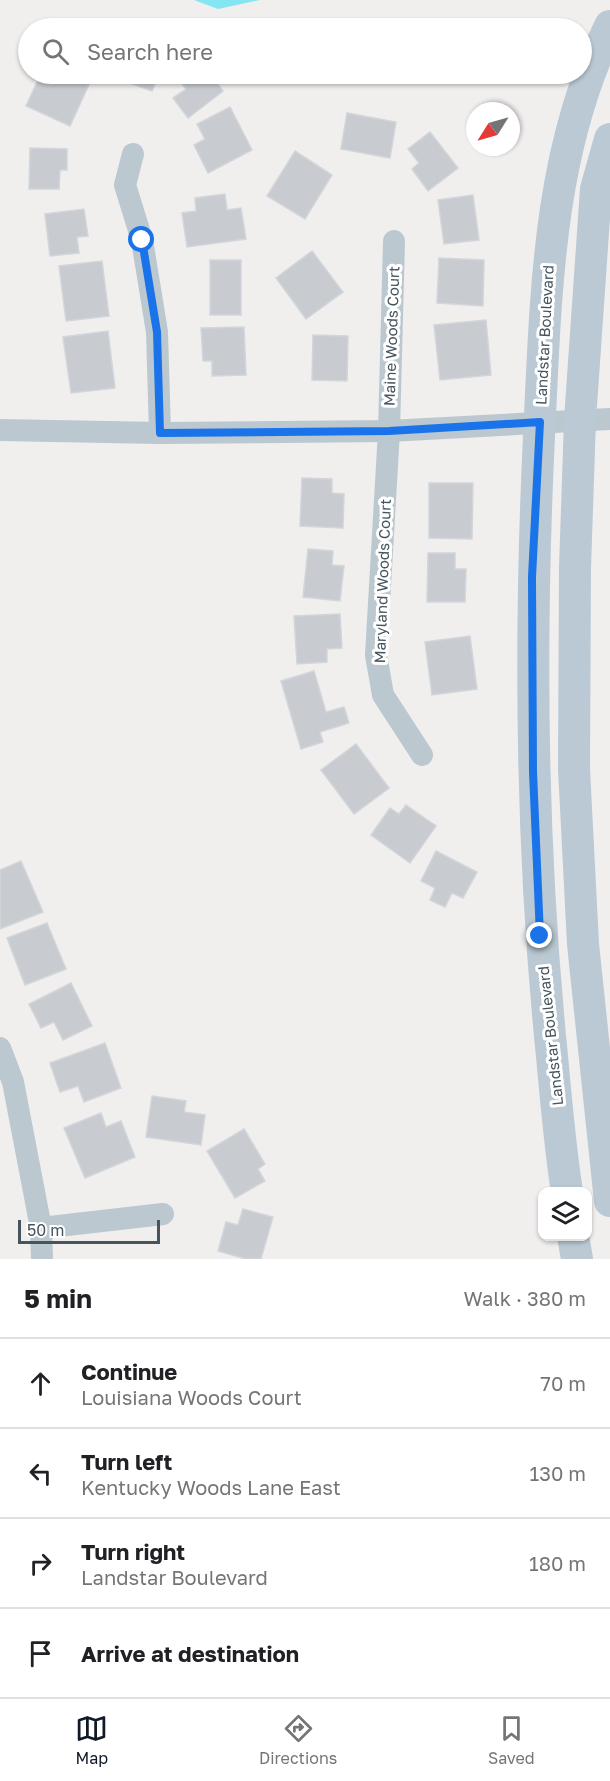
<!DOCTYPE html>
<meta charset="utf-8">
<style>
body{margin:0;font-family:"Golos Text",sans-serif;background:#f2f2f2;color:#202124}
.controls{position:absolute;right:18px;bottom:18px;display:grid;overflow:hidden;border-radius:12px;box-shadow:0 2px 4px #0004}
.controls button{width:54px;height:54px;display:grid;place-items:center;padding:0;border:0;border-bottom:2px solid #e0e0e0;background:#fff;color:#202124;font:30px sans-serif}
.compass{position:absolute;left:466px;top:102px;width:54px;height:54px;border-radius:50%;background:#fff;box-shadow:0 2px 4px #0004;rotate:233deg}
.scale{position:absolute;left:18px;bottom:15px;width:142px;box-sizing:border-box;padding-left:6px;border:3px solid #45545d;border-top:0;font-size:16px;line-height:21px;white-space:nowrap;color:#45545d;-webkit-text-stroke:4px #fff;paint-order:stroke}
.stop{position:absolute;width:18px;height:18px;margin:-14px;border:4px solid #1a73e8;border-radius:50%;background:#fff}
.stop.end{background:#1a73e8;border-color:#fff;box-shadow:0 2px 6px #0008}
.list{margin:0;padding:0;list-style:none}
h2{display:flex;justify-content:space-between;align-items:center;height:78px;margin:0;padding:0 24px;font-size:26px}
h2 small{font-size:20px;font-weight:400;color:#757577}
.list li{display:grid;grid-template-columns:39px 1fr auto;gap:18px;align-items:center;box-sizing:border-box;height:90px;padding:0 24px;border-top:2px solid #e0e0e0}
.list b{display:block;font-size:22px;white-space:nowrap}
.list p{margin:0;font-size:20px;white-space:nowrap;color:#757577}
.list em{font-size:20px;font-style:normal;color:#757577}
.icon{flex:none;width:33px;height:33px;fill:none;stroke:currentColor;stroke-width:2;stroke-linecap:round;stroke-linejoin:round}
.map{position:relative;flex:none;width:610px;height:1259px;overflow:hidden}
.search{position:absolute;background:#fff;box-shadow:0 2px 4px #0004;left:18px;right:18px;top:18px;height:66px;display:flex;align-items:center;gap:15px;box-sizing:border-box;padding:0 21px;border-radius:33px;color:#757577;font-size:22px}
.sheet{height:438px;background:#fff}
nav{display:flex;justify-content:space-around;align-items:center;box-sizing:border-box;height:84px;border-top:2px solid #e0e0e0;background:#fff;font-size:16px;color:#757577}
nav a{display:grid;justify-items:center;gap:3px}
nav .on{color:#111827}
.map>svg:first-child{display:block}
.water{fill:#83e6f2}
.building{fill:#c8ccd1;stroke:#d2d5da;stroke-width:1.5}
.lines{fill:none;stroke-linecap:round;stroke-linejoin:round}
.street{stroke:#bbc8cf;stroke-width:22}
.secondary{stroke:#bac9d4;stroke-width:32}
.route{stroke:#1a73e8;stroke-width:8}
.labels{text-anchor:middle;dominant-baseline:central;stroke-width:6;stroke-linejoin:round;paint-order:stroke}
.street-label{font-size:15px;fill:#45545d;stroke:#fff}
</style>
<div class="map">
<svg width="610" height="1259" viewBox="0 0 610 1259">
<rect width="100%" height="100%" fill="#f1eeee"/>
<polygon class="water" points="194,0 260,0 218,9"/>
<g class="building">
<polygon points="54,74 83,74 92,78 70,126 26,106 39,78 50,83"/>
<polygon points="105,74 159,74 152,91"/>
<polygon points="174,74 223,74 215,80 223,91 188,118 173,98 186,89"/>
<polygon points="230,107 252,150 208,173 194,145 205,139 197,124"/>
<polygon points="347,113 396,122 390,158 341,149"/>
<polygon points="430,132 458,168 428,191 412,169 419,163 408,149"/>
<polygon points="30,148 67,149 67,170 60,170 59,189 29,189"/>
<polygon points="295,151 332,175 305,219 267,196"/>
<polygon points="225,194 227,210 241,208 246,239 187,247 182,213 196,211 195,198"/>
<polygon points="473,195 479,240 444,244 438,200"/>
<polygon points="84,209 88,236 77,237 79,253 50,256 45,214"/>
<polygon points="312,251 343,292 306,319 276,278"/>
<polygon points="439,258 484,260 483,306 437,303"/>
<rect x="210" y="260" width="31" height="55"/>
<polygon points="102,261 109,316 66,321 59,266"/>
<polygon points="486,320 491,375 440,380 434,325"/>
<polygon points="244,327 246,375 212,376 212,361 203,361 201,328"/>
<polygon points="108,331 115,388 71,393 63,337"/>
<polygon points="313,335 348,336 347,381 312,380"/>
<polygon points="302,478 332,479 332,493 344,494 343,528 300,526"/>
<polygon points="429,483 473,483 472,539 429,538"/>
<polygon points="308,549 333,551 332,565 344,566 340,601 303,597"/>
<polygon points="428,553 455,553 455,569 466,569 465,602 427,602"/>
<polygon points="340,614 342,648 327,649 327,662 297,664 294,616"/>
<polygon points="470,636 477,689 432,695 425,642"/>
<polygon points="314,671 326,712 344,707 349,723 320,732 323,742 301,749 281,681"/>
<polygon points="356,744 389,788 354,814 321,770"/>
<polygon points="406,805 436,826 410,863 371,835 390,808 399,814"/>
<polygon points="436,851 477,872 463,898 452,893 445,907 430,900 435,888 421,881"/>
<polygon points="21,861 43,912 0,929 0,870"/>
<polygon points="47,923 66,969 25,985 7,938"/>
<polygon points="71,983 92,1026 63,1040 54,1022 41,1028 29,1004"/>
<polygon points="105,1043 121,1088 84,1102 78,1086 60,1092 50,1063"/>
<polygon points="152,1096 186,1101 184,1112 205,1115 201,1145 146,1137"/>
<polygon points="101,1113 106,1127 121,1121 135,1157 85,1178 64,1128"/>
<polygon points="244,1129 265,1164 258,1169 265,1181 235,1198 207,1151"/>
<polygon points="243,1209 273,1217 261,1259 246,1259 218,1251 226,1222 238,1225"/>
</g>
<g class="lines">
<g class="street">
<polyline points="133,154 125,185 142,240 157,332 160,433"/>
<polyline points="394,241 389,431 376,655 383,695 422,755"/>
<polyline points="0,430 160,433 389,431 610,419"/>
<polyline points="0,1048 13,1082 41,1228 42,1259"/>
<polyline points="41,1228 163,1214"/>
</g>
<g class="secondary">
<polyline points="610,139 596,189 580,420 575,568 574,769 583,944 610,1201"/>
<path d="M567 1192C560 1147 556 1101 552 1056 531 850 529 644 539 436 546 297 547 154 610 26"/>
<polyline points="573,1236 577,1259"/>
</g>
</g>
<g class="lines">
<polyline class="route" points="142,240 157,332 160,433 389,431 540,422 532,577 533,772 540,936"/>
</g>
<g class="labels">
<g class="street-label">
<text transform="translate(544 335) rotate(-87)">Landstar Boulevard</text>
<text transform="translate(391 336) rotate(-88)">Maine Woods Court</text>
<text transform="translate(382 581) rotate(-88)">Maryland Woods Court</text>
<text transform="translate(550 1036) rotate(-96)">Landstar Boulevard</text>
</g>
</g>
</svg>
<div class="controls">
<button><svg class="icon" aria-label="layers" viewBox="0 0 24 24"><path d="M12 4l9 5-9 5-9-5zM3 14l9 5 9-5"/></svg></button>
</div>
<svg class="compass" viewBox="-18 -18 36 36"><path d="M0-13l5 13h-10z" fill="#e53935"/><path d="M0 13l5-13h-10z" fill="#757577"/></svg>
<div class="scale">50 m</div>
<div class="stop" style="left:142px;top:240px"></div>
<div class="stop end" style="left:540px;top:936px"></div>
<div class="search"><svg class="icon" aria-label="search" viewBox="0 0 24 24"><circle cx="10" cy="10" r="6"/><path d="M15 15l6 6"/></svg>Search here</div>
</div>
<section class="sheet">
<h2>5 min<small>Walk · 380 m</small></h2>
<ul class="list">
<li><svg class="icon" aria-label="ahead" viewBox="0 0 24 24"><path d="M12 20V5M6 11l6-6 6 6"/></svg><div><b>Continue</b><p>Louisiana Woods Court</p></div><em>70 m</em></li>
<li><svg class="icon" aria-label="left" viewBox="0 0 24 24"><path d="M17 20v-9H6M10 6l-5 5 5 5"/></svg><div><b>Turn left</b><p>Kentucky Woods Lane East</p></div><em>130 m</em></li>
<li><svg class="icon" aria-label="right" viewBox="0 0 24 24"><path d="M7 20v-9h11M14 6l5 5-5 5"/></svg><div><b>Turn right</b><p>Landstar Boulevard</p></div><em>180 m</em></li>
<li><svg class="icon" aria-label="arrive" viewBox="0 0 24 24"><path d="M6 21V4h12l-3 4 3 4H6"/></svg><div><b>Arrive at destination</b></div></li>
</ul>
</section>
<nav>
<a class="on"><svg class="icon" aria-label="map" viewBox="0 0 24 24"><path d="M3 6l6-2 6 2 6-2v14l-6 2-6-2-6 2zM9 4v14M15 6v14"/></svg>Map</a>
<a><svg class="icon" aria-label="directions" viewBox="0 0 24 24"><path d="M12 3l9 9-9 9-9-9zM9 14v-3h6M13 9l2 2-2 2"/></svg>Directions</a>
<a><svg class="icon" aria-label="saved" viewBox="0 0 24 24"><path d="M7 4h10v16l-5-4-5 4z"/></svg>Saved</a>
</nav>
